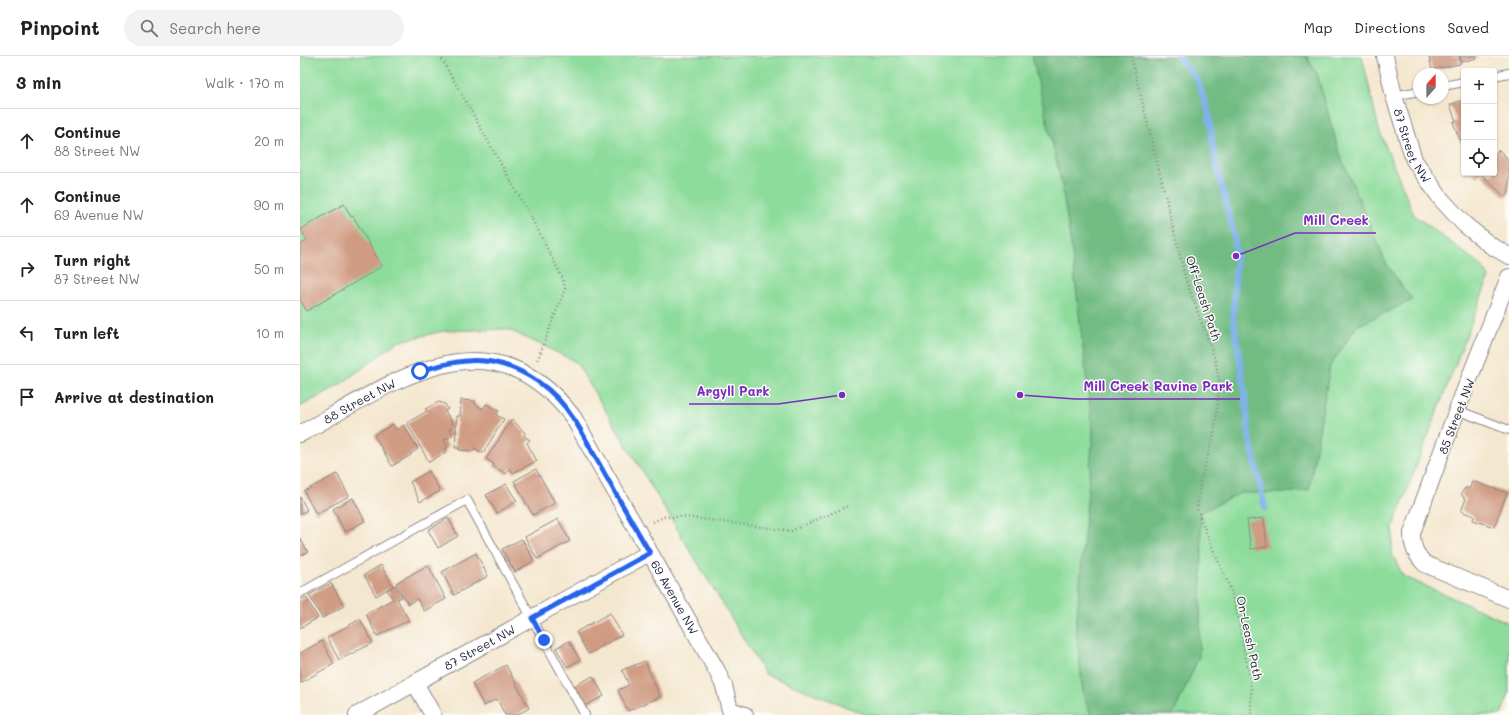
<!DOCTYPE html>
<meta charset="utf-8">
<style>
body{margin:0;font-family:Mali,sans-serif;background:#f2f2f2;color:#202124}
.controls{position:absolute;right:12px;top:12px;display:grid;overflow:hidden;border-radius:4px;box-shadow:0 1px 3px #0004}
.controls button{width:36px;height:36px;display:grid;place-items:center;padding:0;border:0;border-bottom:1px solid #e0e0e0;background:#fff;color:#202124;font:20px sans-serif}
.compass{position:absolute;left:1113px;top:12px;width:36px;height:36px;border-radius:50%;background:#fff;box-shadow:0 1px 3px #0004;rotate:21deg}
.stop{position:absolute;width:12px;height:12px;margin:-9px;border:3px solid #2563eb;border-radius:50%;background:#fff}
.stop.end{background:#2563eb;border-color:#fff;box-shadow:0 1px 4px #0008}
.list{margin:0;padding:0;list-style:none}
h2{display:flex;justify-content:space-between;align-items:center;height:52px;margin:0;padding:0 16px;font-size:17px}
h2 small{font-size:13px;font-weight:400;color:#757577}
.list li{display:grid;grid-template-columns:26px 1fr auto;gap:12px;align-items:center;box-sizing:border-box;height:64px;padding:0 16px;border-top:1px solid #e0e0e0}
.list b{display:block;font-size:15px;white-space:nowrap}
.list p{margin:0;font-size:13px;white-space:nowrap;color:#757577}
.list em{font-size:13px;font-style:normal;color:#757577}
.icon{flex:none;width:22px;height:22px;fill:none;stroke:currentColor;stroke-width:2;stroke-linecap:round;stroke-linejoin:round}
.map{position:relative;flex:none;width:1209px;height:659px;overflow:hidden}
header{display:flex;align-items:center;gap:24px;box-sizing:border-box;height:56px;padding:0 20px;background:#fff;border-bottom:1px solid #e0e0e0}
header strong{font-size:19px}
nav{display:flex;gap:22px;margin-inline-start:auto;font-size:14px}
.search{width:280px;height:36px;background:#f2f2f2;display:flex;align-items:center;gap:10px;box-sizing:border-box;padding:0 14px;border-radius:22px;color:#757577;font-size:15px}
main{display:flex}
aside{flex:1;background:#fff}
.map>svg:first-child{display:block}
.green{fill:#8ddc9b;stroke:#587f6b}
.forest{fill:#72bc83;stroke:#4a6f5f}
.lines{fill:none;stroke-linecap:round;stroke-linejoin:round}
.stream{stroke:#80b1eb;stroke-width:6}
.building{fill:#d09c84}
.lane-casing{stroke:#8b8485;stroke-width:10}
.street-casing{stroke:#8b8485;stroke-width:18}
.path{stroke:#8b8485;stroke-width:2.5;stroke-dasharray:1 3;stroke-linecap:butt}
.lane{stroke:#fff;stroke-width:8}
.street{stroke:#fff;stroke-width:16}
.route{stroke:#2563eb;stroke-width:5}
.labels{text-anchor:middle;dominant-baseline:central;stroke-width:3;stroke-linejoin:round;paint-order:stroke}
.street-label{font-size:12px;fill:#22223b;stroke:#fdfcf7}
.leader{fill:none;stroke:#7b2cbf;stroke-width:1.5}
.callout-dot{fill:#7b2cbf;stroke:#fdfcf7;stroke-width:1.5}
.callout-label{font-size:13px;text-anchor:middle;font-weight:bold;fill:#7b2cbf;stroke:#fdfcf7;stroke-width:3;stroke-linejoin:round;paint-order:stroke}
</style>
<header>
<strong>Pinpoint</strong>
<div class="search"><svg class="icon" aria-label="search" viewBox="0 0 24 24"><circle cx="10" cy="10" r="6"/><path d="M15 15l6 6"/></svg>Search here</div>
<nav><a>Map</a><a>Directions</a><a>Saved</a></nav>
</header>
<main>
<aside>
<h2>3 min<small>Walk · 170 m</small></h2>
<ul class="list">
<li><svg class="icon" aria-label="ahead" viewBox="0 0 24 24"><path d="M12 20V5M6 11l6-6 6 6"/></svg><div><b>Continue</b><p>88 Street NW</p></div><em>20 m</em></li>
<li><svg class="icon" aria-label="ahead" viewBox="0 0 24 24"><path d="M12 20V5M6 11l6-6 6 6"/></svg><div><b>Continue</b><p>69 Avenue NW</p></div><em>90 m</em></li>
<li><svg class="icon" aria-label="right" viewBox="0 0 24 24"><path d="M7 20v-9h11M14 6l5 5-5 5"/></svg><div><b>Turn right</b><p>87 Street NW</p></div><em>50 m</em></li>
<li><svg class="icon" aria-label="left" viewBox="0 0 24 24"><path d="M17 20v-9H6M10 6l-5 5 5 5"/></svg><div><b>Turn left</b></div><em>10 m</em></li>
<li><svg class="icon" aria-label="arrive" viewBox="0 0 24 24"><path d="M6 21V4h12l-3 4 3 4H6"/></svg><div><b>Arrive at destination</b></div></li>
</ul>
</aside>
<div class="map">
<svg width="1209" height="659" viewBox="0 0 1209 659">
<rect width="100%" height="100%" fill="#fdfcf7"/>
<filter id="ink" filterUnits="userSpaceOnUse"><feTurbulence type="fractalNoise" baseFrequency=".025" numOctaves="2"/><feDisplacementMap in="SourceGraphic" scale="8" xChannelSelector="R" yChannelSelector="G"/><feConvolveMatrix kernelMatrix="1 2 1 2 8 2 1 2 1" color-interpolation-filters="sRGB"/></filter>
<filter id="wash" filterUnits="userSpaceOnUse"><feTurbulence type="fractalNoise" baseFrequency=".012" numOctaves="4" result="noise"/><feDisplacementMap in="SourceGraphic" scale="16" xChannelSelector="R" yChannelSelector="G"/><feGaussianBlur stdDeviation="0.9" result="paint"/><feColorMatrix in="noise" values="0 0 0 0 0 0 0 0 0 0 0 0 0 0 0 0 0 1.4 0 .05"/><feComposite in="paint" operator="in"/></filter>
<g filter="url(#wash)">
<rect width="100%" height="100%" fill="#f4e7cf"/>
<polygon class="green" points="0,0 1062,0 1079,74 1114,159 1182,210 1189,221 1093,471 1092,498 1103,520 1209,567 1209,638 1201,659 567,659 465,618 276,306 250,293 207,273 143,275 97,286 41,328 0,351"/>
<polygon class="forest" points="732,0 1006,0 1017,18 1039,96 1087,209 1112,244 1057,270 1030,310 1009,434 984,437 940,437 900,457 902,500 899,601 873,659 791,659 783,638 776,571 793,377 771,189 762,129"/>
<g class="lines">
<polyline class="stream" points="877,0 897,23 908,54 915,103 934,179 936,200 933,261 945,338 949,380 965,452"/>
</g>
<g id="blocks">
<g class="building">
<polygon points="1129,0 1159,0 1160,8 1132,14"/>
<polygon points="1160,0 1177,0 1177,2 1161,6"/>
<polygon points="1164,43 1164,85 1161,87 1153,66 1156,65 1150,49"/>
<polygon points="1199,94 1209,104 1209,137 1205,141 1180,117 1177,121 1172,117 1194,117 1194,99"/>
<polygon points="44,148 51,161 53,160 82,210 7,255 0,244 0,189 7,185 1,173"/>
<polygon points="161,344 175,345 175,348 183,353 186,348 199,355 196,359 204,363 183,397 174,392 174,395 159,394 159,392 155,392 157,360 160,360"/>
<polygon points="139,346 145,348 148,353 145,355 154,370 149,373 153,379 144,384 148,391 145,393 146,396 129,406 107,367 127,355 125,353"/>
<polygon points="212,363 225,377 224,380 230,384 227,387 237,405 213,417 210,412 206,418 193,410 194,408 186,403"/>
<polygon points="93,368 97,374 104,369 118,393 110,398 111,399 92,410 74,379"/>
<polygon points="236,413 255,447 233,459 214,425"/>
<polygon points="129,415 140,435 120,446 110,426"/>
<polygon points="37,418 49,440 16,458 4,435"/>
<polygon points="1172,425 1207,437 1194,471 1173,464 1174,460 1161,455 1166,443 1162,440 1162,436 1165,432 1170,432"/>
<polygon points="206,428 217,445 197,457 186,439"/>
<polygon points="0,441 7,454 0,458"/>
<polygon points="53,442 65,465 45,476 33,453"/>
<polygon points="148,462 158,480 138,492 128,474"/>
<polygon points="964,462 967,491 951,493 947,464"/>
<polygon points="258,463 270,485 237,503 225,481"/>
<polygon points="0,482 8,496 0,500"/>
<polygon points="222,483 234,505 215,516 202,493"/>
<polygon points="176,497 188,520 154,539 142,516"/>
<polygon points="81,509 93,530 76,540 64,519"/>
<polygon points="128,509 146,543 124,555 117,543 108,548 96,527"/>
<polygon points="31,527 44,550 22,562 9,539"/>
<polygon points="95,529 102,541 97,543 109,564 77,580 66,558 93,543 87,534"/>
<polygon points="6,541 18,562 0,572 0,544"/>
<polygon points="310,557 322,579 288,598 276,576"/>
<polygon points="60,563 73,587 39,604 27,582"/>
<polygon points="22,585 34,608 0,627 0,597"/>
<polygon points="269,585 280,604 267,611 256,592"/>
<polygon points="345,605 360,641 328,655 318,634 329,629 322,614"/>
<polygon points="206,609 229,652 217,659 205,659 197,643 184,650 172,627"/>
<polygon points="293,620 304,640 284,650 274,630"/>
</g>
</g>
</g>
<g filter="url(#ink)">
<use href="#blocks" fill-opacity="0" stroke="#8b8485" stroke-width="1"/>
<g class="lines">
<defs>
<g id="lane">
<polyline points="1194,20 1209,17"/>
<polyline points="1143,30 1164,26"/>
<polyline points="1094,40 1119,35"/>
<polyline points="1157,354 1209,374"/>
<polyline points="0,537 167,444 285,659"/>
</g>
<g id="street">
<path id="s1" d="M1085 0 1094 40 1114 104 1141 143 1164 168 1190 189 1209 200"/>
<path d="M1209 221 1157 354 1112 477C1112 491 1116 499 1125 508L1209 543"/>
<path id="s2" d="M0 378C91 328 189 251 273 361L417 615 424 630 430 654 445 659"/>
<polyline points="115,627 133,659"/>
<path id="s3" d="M57 659 349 497"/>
</g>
</defs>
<use href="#lane" class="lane-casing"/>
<use href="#street" class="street-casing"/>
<g class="path">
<polyline points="140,0 232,163 263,223 265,233 237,305"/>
<polyline points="831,0 886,224 915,303 919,324 917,353 914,379 901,422 897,453 911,489 931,534 939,566 951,631 951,659"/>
<polyline points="353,466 364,461 386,461 491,475 548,450"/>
</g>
<use href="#lane" class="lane"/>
<use href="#street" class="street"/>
</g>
</g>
<g class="lines" filter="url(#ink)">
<path class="route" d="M120 315C142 308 169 301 192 306 225 312 255 334 273 362 282 375 289 390 297 404 314 435 332 466 350 497L232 562 244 584"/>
</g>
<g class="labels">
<g class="street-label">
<text stroke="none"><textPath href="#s1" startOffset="94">87 Street NW</textPath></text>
<text transform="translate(904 242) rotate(72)">Off-Leash Path</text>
<text stroke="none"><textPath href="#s2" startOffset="68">88 Street NW</textPath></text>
<text transform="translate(1156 360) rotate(-69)">85 Street NW</text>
<text stroke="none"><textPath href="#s2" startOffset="516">69 Avenue NW</textPath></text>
<text transform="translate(950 582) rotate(78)">On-Leash Path</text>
<text stroke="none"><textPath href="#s3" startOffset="140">87 Street NW</textPath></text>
</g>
</g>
<path class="leader" d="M936 200L995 177H1076M720 339L775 343H940M542 339L478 348H389"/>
<g class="callout-dot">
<circle cx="936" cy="200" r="4"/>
<circle cx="720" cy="339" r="4"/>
<circle cx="542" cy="339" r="4"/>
</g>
<g class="callout-label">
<text x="1036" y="169">Mill Creek</text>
<text x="858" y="335">Mill Creek Ravine Park</text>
<text x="433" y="340">Argyll Park</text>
</g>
</svg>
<div class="controls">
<button>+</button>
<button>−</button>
<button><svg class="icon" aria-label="locate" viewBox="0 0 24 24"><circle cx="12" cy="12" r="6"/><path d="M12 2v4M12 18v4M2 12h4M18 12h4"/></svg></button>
</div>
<svg class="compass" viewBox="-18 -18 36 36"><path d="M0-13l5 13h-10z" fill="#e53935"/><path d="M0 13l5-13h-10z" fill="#757577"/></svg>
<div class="stop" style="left:120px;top:315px"></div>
<div class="stop end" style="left:244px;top:584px"></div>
</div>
</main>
